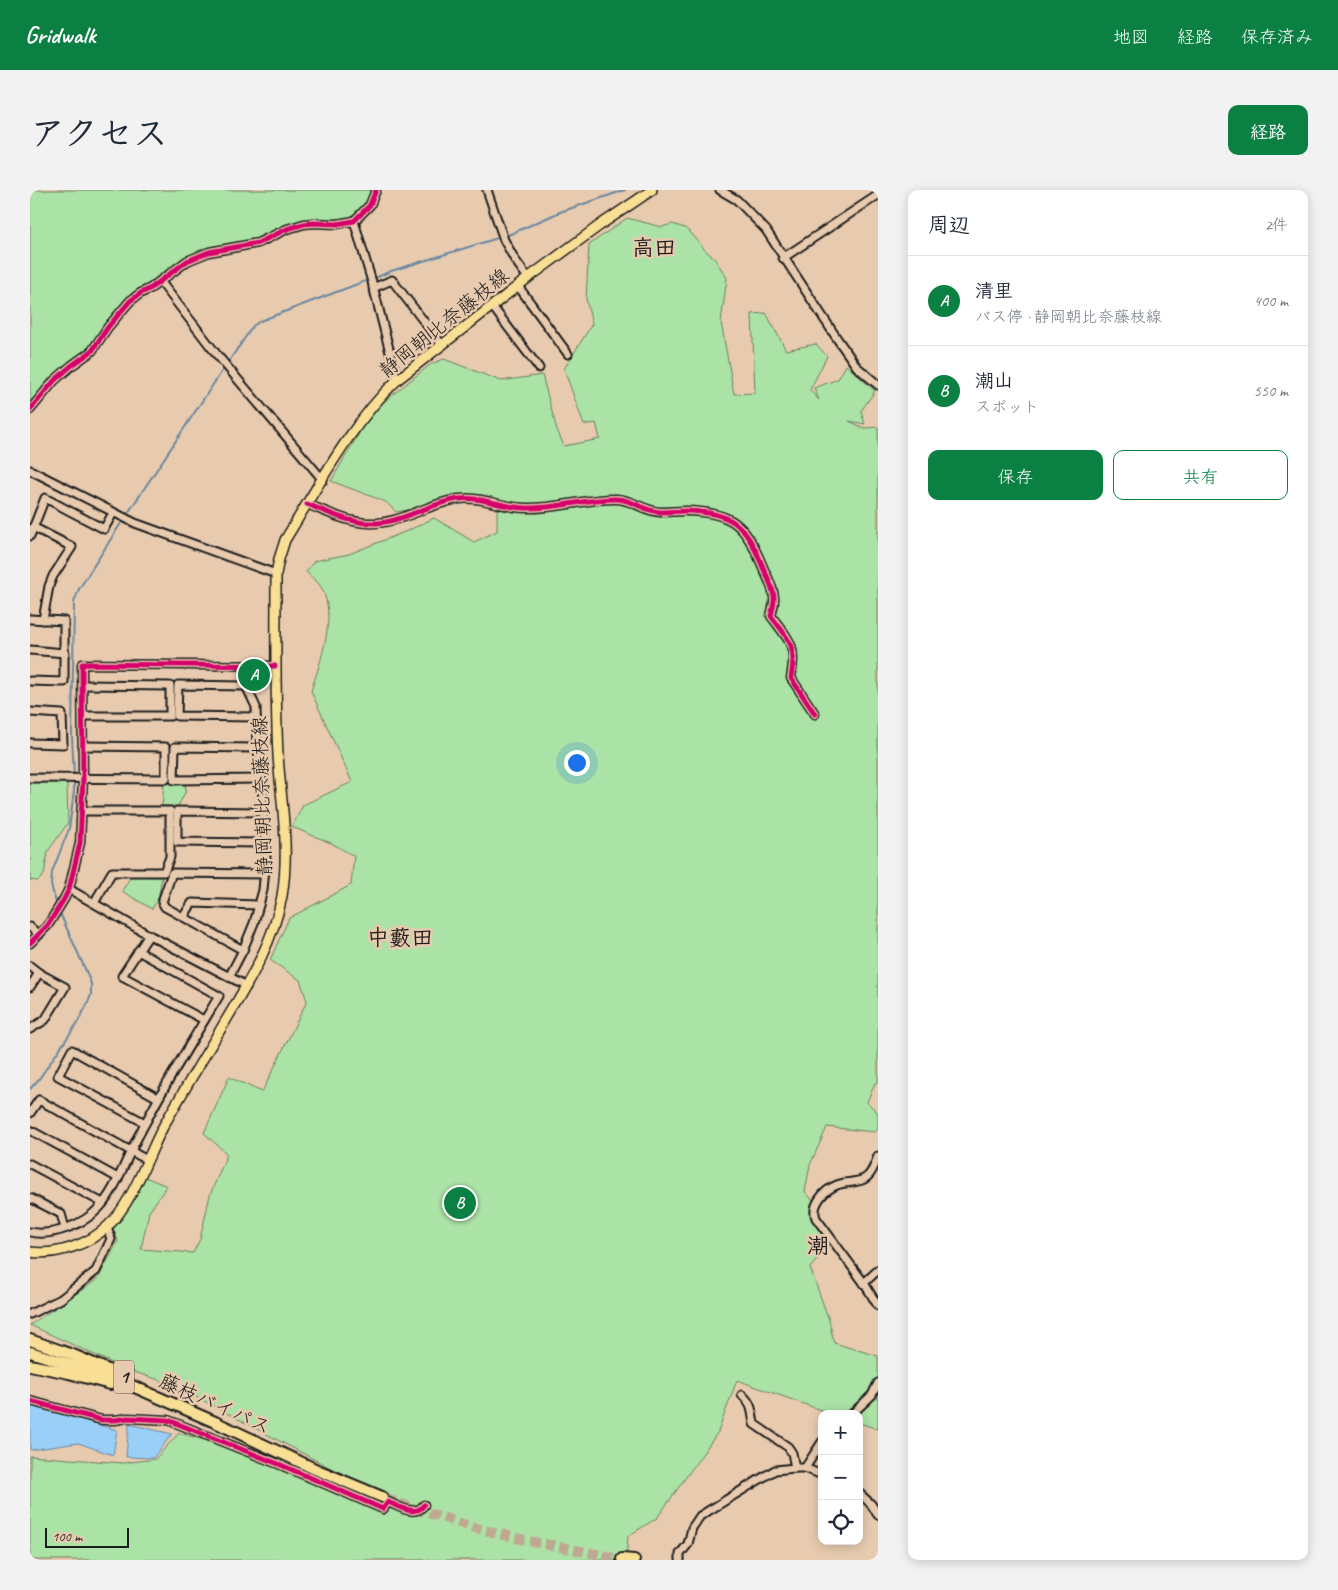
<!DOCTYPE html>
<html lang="ja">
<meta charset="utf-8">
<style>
body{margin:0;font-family:Caveat,"Klee One",sans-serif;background:#f2f2f3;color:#1f2937}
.controls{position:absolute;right:15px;bottom:15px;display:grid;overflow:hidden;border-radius:10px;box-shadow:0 2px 12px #0003}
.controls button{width:45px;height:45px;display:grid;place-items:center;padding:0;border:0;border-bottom:1px solid #e0e1e3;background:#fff;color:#1f2937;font:25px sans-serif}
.scale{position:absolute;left:15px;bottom:12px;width:84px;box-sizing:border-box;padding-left:5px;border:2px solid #1c1c1c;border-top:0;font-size:14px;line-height:18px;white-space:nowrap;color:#1c1c1c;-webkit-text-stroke:4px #e8cbaf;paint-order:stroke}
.you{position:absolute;left:546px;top:572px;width:18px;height:18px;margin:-12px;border:4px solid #fff;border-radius:50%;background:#1a73e8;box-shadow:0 0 0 8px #1a73e833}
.badge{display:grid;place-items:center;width:32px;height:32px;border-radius:50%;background:#0b8043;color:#fff;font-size:16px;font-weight:700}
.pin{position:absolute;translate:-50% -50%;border:2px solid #fff;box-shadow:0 1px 5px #0006}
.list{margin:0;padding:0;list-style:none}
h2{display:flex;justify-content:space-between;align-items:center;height:65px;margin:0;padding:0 20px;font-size:21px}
h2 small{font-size:16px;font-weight:400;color:#747a83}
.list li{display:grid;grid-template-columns:32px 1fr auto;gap:15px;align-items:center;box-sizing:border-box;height:90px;padding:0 20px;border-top:1px solid #e0e1e3}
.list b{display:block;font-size:19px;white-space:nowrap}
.list p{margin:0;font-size:16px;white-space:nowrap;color:#747a83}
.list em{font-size:16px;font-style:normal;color:#747a83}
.actions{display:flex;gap:10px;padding:15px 20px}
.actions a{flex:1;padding:11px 0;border:1px solid #0b8043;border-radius:10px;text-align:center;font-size:18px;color:#0b8043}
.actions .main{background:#0b8043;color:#fff}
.icon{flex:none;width:28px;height:28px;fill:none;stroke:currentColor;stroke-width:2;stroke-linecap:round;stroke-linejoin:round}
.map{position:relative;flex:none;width:848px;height:1370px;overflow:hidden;border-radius:10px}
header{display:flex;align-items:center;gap:30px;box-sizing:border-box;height:70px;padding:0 25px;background:#0b8043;color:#fff}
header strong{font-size:24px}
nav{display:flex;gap:28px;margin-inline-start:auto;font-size:18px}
.intro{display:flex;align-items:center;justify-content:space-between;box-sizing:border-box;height:120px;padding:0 30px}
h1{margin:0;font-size:35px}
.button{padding:12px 22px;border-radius:10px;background:#0b8043;color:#fff;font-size:18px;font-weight:700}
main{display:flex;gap:30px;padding:0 30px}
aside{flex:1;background:#fff;border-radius:10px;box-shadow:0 2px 12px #0003}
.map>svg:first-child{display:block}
.green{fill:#abe2a5;stroke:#647f60}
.water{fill:#9acff8;stroke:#6887a0}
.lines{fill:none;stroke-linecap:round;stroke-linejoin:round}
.stream{stroke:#6887a0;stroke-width:2}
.highway-tunnel{stroke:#bfa892;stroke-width:10;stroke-dasharray:10 5;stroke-linecap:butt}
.minor-casing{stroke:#1c1c1c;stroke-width:11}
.major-casing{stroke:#1c1c1c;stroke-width:12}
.highway-casing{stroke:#1c1c1c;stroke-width:14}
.minor{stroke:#e8cbaf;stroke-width:7}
.major{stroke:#f9df96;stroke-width:9}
.highway{stroke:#f9df96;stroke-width:10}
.cycleway-casing{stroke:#e8cbaf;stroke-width:8}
.cycleway{stroke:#d6006c;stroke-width:5}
.labels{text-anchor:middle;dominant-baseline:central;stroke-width:5;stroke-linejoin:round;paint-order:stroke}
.shield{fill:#e8cbaf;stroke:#595048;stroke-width:1}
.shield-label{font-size:19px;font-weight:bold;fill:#1c1c1c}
.street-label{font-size:20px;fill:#1c1c1c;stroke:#e8cbaf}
.quarter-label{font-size:22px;font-weight:bold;fill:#1c1c1c;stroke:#e8cbaf}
</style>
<header>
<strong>Gridwalk</strong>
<nav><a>地図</a><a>経路</a><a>保存済み</a></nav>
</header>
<div class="intro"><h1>アクセス</h1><a class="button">経路</a></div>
<main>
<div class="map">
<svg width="848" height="1370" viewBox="0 0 848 1370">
<rect width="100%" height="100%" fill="#e8cbaf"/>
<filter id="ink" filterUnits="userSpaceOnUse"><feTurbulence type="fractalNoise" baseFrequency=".02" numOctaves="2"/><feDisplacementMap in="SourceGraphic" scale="10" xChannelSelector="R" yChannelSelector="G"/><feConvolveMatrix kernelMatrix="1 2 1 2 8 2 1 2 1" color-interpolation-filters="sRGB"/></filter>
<g filter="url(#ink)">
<g class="green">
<polygon points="0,0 344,0 341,7 331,20 321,28 267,34 225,50 165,64 103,106 59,161 0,217"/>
<path d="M597 28 632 37 642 34 655 38 663 45 674 59 685 69 697 88 691 132 704 204 725 203 722 124 736 123 756 160 786 154 797 166 780 200 789 210 784 198 808 189 816 175 845 201 831 221 835 234 819 231 834 238 848 237V892L845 893 837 912 848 923V939L845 942 797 937 780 975 775 1002 784 1011V1022L801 1053 780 1078 799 1130 804 1153 848 1166V1239L829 1233V1224H802L707 1190 688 1242 627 1328 598 1346 596 1370H0V1266L93 1273 125 1269 149 1243 327 1292 144 1195 95 1179 0 1135 68 1089 88 1051 83 1038 109 999 115 987 137 996 119 1022 111 1059 163 1063 170 1049 180 1005 197 964 174 943 199 887 232 902 277 811 270 790 240 770 259 728 321 695 324 666 301 653 262 637 273 615 322 592 281 501C290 472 307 428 292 399 289 392 281 387 276 382L284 371 319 364 377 341 404 328 444 352 467 341V313L444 308 366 322 356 312 301 291 342 221 401 174 414 169 471 191 512 185 527 240 534 256 570 249 566 233 554 235 534 179 562 134 556 109 559 55Z"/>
<polygon points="0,590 37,593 38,633 18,661 14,685 8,691 0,690"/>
<polygon points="134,593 155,593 156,601 148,616 132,616"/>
<polygon points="101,686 132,687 128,709 122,719 92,701"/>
</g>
<g class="water">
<polygon points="3,1215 87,1240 83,1265 48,1253 0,1260 0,1216"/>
<polygon points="99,1234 142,1244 123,1268 96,1267"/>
</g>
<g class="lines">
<g class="stream">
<polyline points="476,46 530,22 595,0"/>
<polyline points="343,89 361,81 471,47"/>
<polyline points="197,174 223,136 230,131 338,90"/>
<polyline points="96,326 194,178"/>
<polyline points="44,586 42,546 44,412 49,399 93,330"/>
<polyline points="27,716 21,695 22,682 39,639 44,601 44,591"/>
<polyline points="0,899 9,889 46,835 57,815 61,805 61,794 56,781 29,721"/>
</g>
<polyline class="highway-tunnel" points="356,1309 442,1337 499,1351 592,1369"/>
<defs>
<g id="minor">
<polyline points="457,0 474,50 485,70 498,88"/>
<polyline points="690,0 707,10 736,40 808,150 827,177 848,195"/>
<polyline points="324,31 342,92 367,190"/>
<polyline points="753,68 848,5"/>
<polyline points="130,91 188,166 293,290"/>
<polyline points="488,96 538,164"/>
<polyline points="343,98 362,90 412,155"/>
<polyline points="462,116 509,178"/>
<polyline points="0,220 24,191 41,176 62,161 78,137 100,111 111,103 121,98 157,71 179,62 228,53 257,39 274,34 284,33 307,34 324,31 340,15 346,0"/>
<polyline points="0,280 105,333 246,384"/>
<path d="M277 314C297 322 317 332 338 333 370 335 398 313 429 309 452 306 473 318 496 318 526 319 558 308 587 309 604 310 611 320 630 322 638 322 647 321 656 321 702 322 715 334 732 375 736 385 743 396 744 407 745 413 742 420 741 426 760 451 767 455 761 488L785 524"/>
<polyline points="3,337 42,357 23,386 19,396 13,430"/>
<polyline points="0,346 15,308 74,339 83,323"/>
<polyline points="0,429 34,431 34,492 0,491"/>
<polyline points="0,460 35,463"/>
<polyline points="53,495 140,496 140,526 53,526"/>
<polyline points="216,496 148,495 147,526 226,527"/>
<polyline points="0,522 32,524 33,554 0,553"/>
<polyline points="227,558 145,557 144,590 231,589"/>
<polyline points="0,588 136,589 136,557 53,556"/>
<polyline points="52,621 140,621 140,667 134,682 82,682 64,713"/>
<polyline points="233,622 147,621 147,652 235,653"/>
<polyline points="39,699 119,745 217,796"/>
<polyline points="154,726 162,713 229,715"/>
<polyline points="0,737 9,745"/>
<polyline points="119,745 92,786 174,830"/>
<polyline points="0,753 18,735 34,709 39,699 50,653 53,589 52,474 245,476"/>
<polyline points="213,760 135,717 132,712 142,683 234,684"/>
<polyline points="0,776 9,783 35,797 15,830 0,839"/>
<polyline points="199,787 213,760 224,733 233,700 236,668 231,577 227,558 226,517 216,496 217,476"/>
<polyline points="0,797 9,783"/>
<polyline points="0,923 9,910 117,970"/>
<polyline points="115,933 28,886 42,860 128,908"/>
<polyline points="0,940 88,988"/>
<path d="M848 966C845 974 842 985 834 989 826 993 815 992 807 995 794 1000 781 1015 786 1028L834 1093 848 1116"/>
<polyline points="0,974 73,1013"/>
<polyline points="0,1008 31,1024 35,1038"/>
<path d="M0 1042C23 1047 54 1034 69 1018 84 1002 91 981 101 961 106 950 112 939 118 928 140 886 165 846 189 806L108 761"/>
<polyline points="834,1093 848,1080"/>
<polyline points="0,1124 31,1109 66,1081 81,1049 77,1037"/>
<path d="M712 1205C722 1213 722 1222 724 1234L758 1257 762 1263 765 1278"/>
<path d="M0 1211 72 1230H85L98 1228 138 1230 251 1275 353 1319 358 1312C366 1315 378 1323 387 1320 390 1320 392 1317 394 1315"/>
<polyline points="822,1224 842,1205 848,1193"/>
<polyline points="775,1278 792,1252"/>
<polyline points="829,1303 841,1314 848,1325"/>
<polyline points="650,1370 650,1364 658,1354 662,1338 670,1326 745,1280 765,1278 775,1278 792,1285"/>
</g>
<path id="major" d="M0 1062C27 1066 60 1054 79 1035 104 1010 117 967 134 935 153 902 172 870 192 837 217 795 243 754 252 706 260 658 251 612 248 565 245 504 246 444 246 384L249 369 255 350C289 295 320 235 367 190L498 88 573 33 622 0"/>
<g id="highway">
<polyline points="0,1150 43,1165 78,1180"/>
<polyline points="0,1162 84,1188 185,1232 285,1279 352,1307"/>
<polyline points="0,1175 39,1183 80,1194"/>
<polyline points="592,1369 604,1370"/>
</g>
</defs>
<use href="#minor" class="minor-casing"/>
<use href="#major" class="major-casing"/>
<use href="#highway" class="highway-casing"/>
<use href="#minor" class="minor"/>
<use href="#major" class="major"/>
<use href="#highway" class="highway"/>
<defs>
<g id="cycleway">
<polyline points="0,220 24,191 41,176 62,161 78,137 100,111 111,103 121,98 157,71 179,62 228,53 257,39 274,34 284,33 307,34 324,31 340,15 346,0"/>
<path d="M277 314C297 322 317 332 338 333 370 335 398 313 429 309 452 306 473 318 496 318 526 319 558 308 587 309 604 310 611 320 630 322 638 322 647 321 656 321 702 322 715 334 732 375 736 385 743 396 744 407 745 413 742 420 741 426 760 451 767 455 761 488L785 524"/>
<polyline points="0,753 18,735 34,709 39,699 50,653 53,589 52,474 245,476"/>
<path d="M0 1211 72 1230H85L98 1228 138 1230 251 1275 353 1319 358 1312C366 1315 378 1323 387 1320 390 1320 392 1317 394 1315"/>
</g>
</defs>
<use href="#cycleway" class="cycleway-casing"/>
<use href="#cycleway" class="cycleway"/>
</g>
</g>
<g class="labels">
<rect class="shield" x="84" y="1170.5" width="20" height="33" rx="4"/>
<g class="shield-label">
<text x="94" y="1187">1</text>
</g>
<g class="street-label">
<text transform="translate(414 133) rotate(-39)">静岡朝比奈藤枝線</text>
<text transform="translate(232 606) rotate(-92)">静岡朝比奈藤枝線</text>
<text transform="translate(185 1214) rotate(24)">藤枝バイパス</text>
</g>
<g class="quarter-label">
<text x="624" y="58">高田</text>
<text x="370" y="748">中藪田</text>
<text x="788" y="1056">潮</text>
</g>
</g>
</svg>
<div class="controls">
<button>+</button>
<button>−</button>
<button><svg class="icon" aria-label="locate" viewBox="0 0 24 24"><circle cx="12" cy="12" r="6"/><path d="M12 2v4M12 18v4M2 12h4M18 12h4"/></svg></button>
</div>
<div class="scale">100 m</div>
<div class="you"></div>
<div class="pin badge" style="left:224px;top:485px">A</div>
<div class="pin badge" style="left:430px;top:1013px">B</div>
</div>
<aside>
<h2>周辺<small>2件</small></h2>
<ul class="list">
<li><span class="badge">A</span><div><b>清里</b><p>バス停 · 静岡朝比奈藤枝線</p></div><em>400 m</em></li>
<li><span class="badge">B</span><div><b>潮山</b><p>スポット</p></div><em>550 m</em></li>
</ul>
<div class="actions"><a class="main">保存</a><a>共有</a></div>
</aside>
</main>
